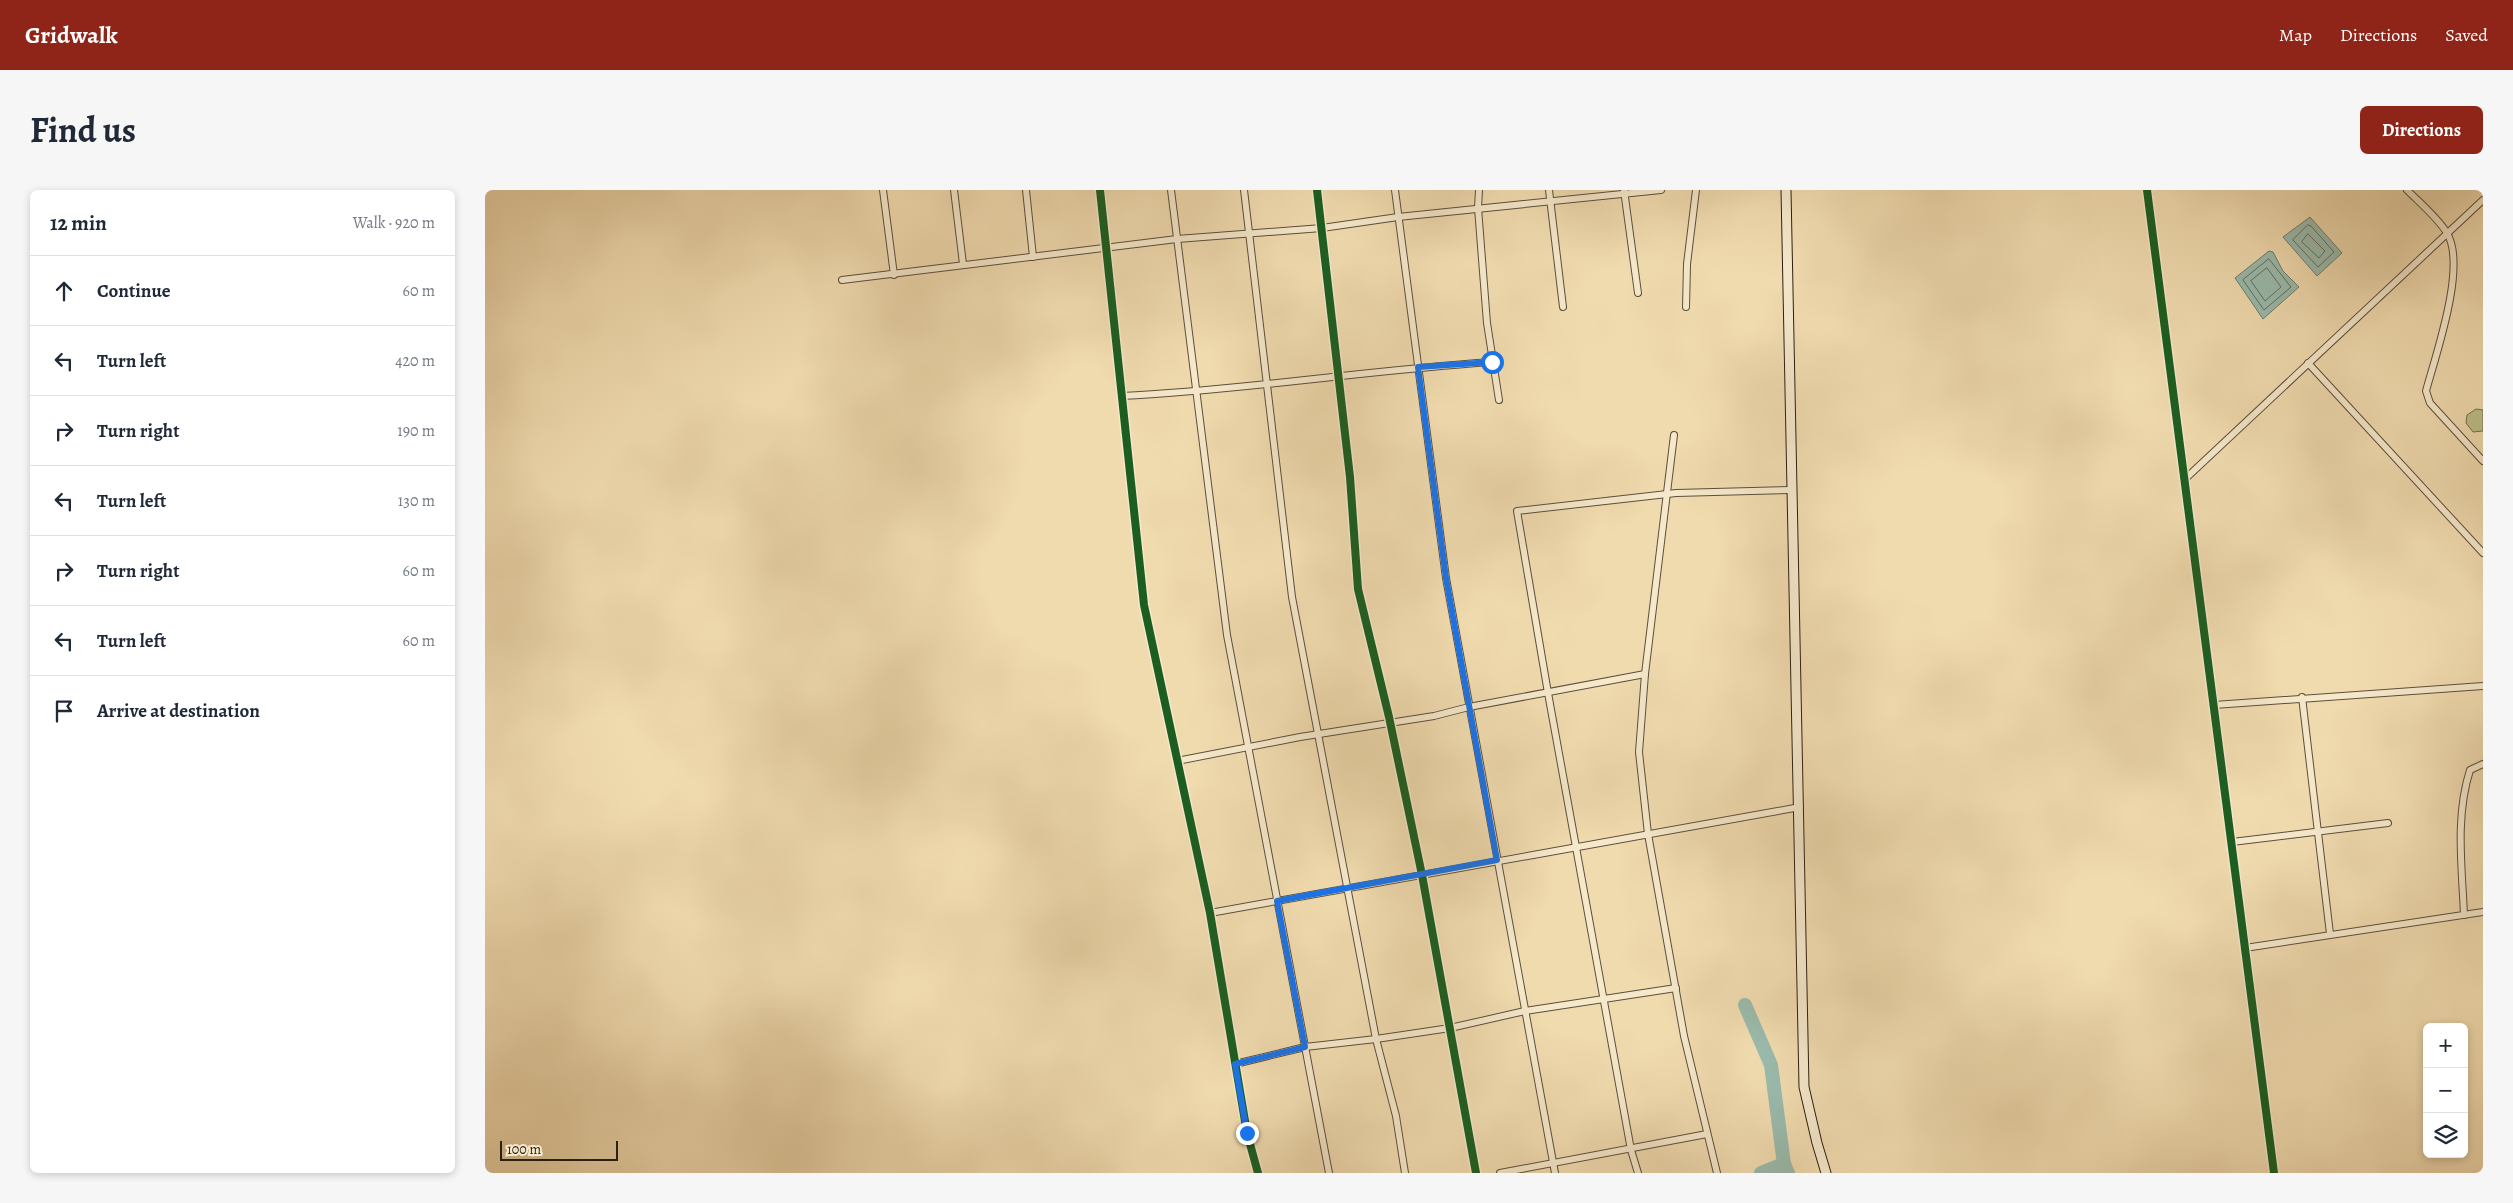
<!DOCTYPE html>
<meta charset="utf-8">
<style>
body{margin:0;font-family:Alegreya,serif;background:#f6f6f7;color:#1f2937}
.controls{position:absolute;right:15px;bottom:15px;display:grid;overflow:hidden;border-radius:8px;box-shadow:0 2px 8px #0003}
.controls button{width:45px;height:45px;display:grid;place-items:center;padding:0;border:0;border-bottom:1px solid #e0e1e3;background:#fff;color:#1f2937;font:25px sans-serif}
.scale{position:absolute;left:15px;bottom:12px;width:118px;box-sizing:border-box;padding-left:5px;border:2px solid #2c2013;border-top:0;font-size:14px;line-height:18px;white-space:nowrap;color:#2c2013;-webkit-text-stroke:4px #f5e8cb;paint-order:stroke}
.stop{position:absolute;width:15px;height:15px;margin:-11px;border:4px solid #1a73e8;border-radius:50%;background:#fff}
.stop.end{background:#1a73e8;border-color:#fff;box-shadow:0 1px 5px #0008}
.list{margin:0;padding:0;list-style:none}
h2{display:flex;justify-content:space-between;align-items:center;height:65px;margin:0;padding:0 20px;font-size:21px}
h2 small{font-size:16px;font-weight:400;color:#747a83}
.list li{display:grid;grid-template-columns:32px 1fr auto;gap:15px;align-items:center;box-sizing:border-box;height:70px;padding:0 20px;border-top:1px solid #e0e1e3}
.list b{display:block;font-size:19px;white-space:nowrap}
.list em{font-size:16px;font-style:normal;color:#747a83}
.icon{flex:none;width:28px;height:28px;fill:none;stroke:currentColor;stroke-width:2;stroke-linecap:round;stroke-linejoin:round}
.map{position:relative;flex:none;width:1998px;height:983px;overflow:hidden;border-radius:8px}
header{display:flex;align-items:center;gap:30px;box-sizing:border-box;height:70px;padding:0 25px;background:#8f2418;color:#fff}
header strong{font-size:24px}
nav{display:flex;gap:28px;margin-inline-start:auto;font-size:18px}
.intro{display:flex;align-items:center;justify-content:space-between;box-sizing:border-box;height:120px;padding:0 30px}
h1{margin:0;font-size:35px}
.button{padding:12px 22px;border-radius:8px;background:#8f2418;color:#fff;font-size:18px;font-weight:700}
main{display:flex;gap:30px;padding:0 30px}
aside{flex:1;background:#fff;border-radius:8px;box-shadow:0 2px 8px #0003}
.map>svg:first-child{display:block}
.green{fill:#bcc089;stroke:#74704e}
.water{fill:#9abbad;stroke:#6e7d6f}
.lines{fill:none;stroke-linecap:round;stroke-linejoin:round}
.shore{stroke:#636e60;stroke-width:1}
.river{stroke:#9abbad;stroke-width:14}
.street-casing{stroke:#5d4f3a;stroke-width:8}
.secondary-casing{stroke:#2c2013;stroke-width:11}
.street{stroke:#f5e8cb;stroke-width:6}
.secondary{stroke:#f5e8cb;stroke-width:9}
.cycleway-casing{stroke:#f5e8cb;stroke-width:11}
.cycleway{stroke:#1b5e20;stroke-width:8}
.route{stroke:#1a73e8;stroke-width:6}
</style>
<header>
<strong>Gridwalk</strong>
<nav><a>Map</a><a>Directions</a><a>Saved</a></nav>
</header>
<div class="intro"><h1>Find us</h1><a class="button">Directions</a></div>
<main>
<aside>
<h2>12 min<small>Walk · 920 m</small></h2>
<ul class="list">
<li><svg class="icon" aria-label="ahead" viewBox="0 0 24 24"><path d="M12 20V5M6 11l6-6 6 6"/></svg><div><b>Continue</b></div><em>60 m</em></li>
<li><svg class="icon" aria-label="left" viewBox="0 0 24 24"><path d="M17 20v-9H6M10 6l-5 5 5 5"/></svg><div><b>Turn left</b></div><em>420 m</em></li>
<li><svg class="icon" aria-label="right" viewBox="0 0 24 24"><path d="M7 20v-9h11M14 6l5 5-5 5"/></svg><div><b>Turn right</b></div><em>190 m</em></li>
<li><svg class="icon" aria-label="left" viewBox="0 0 24 24"><path d="M17 20v-9H6M10 6l-5 5 5 5"/></svg><div><b>Turn left</b></div><em>130 m</em></li>
<li><svg class="icon" aria-label="right" viewBox="0 0 24 24"><path d="M7 20v-9h11M14 6l5 5-5 5"/></svg><div><b>Turn right</b></div><em>60 m</em></li>
<li><svg class="icon" aria-label="left" viewBox="0 0 24 24"><path d="M17 20v-9H6M10 6l-5 5 5 5"/></svg><div><b>Turn left</b></div><em>60 m</em></li>
<li><svg class="icon" aria-label="arrive" viewBox="0 0 24 24"><path d="M6 21V4h12l-3 4 3 4H6"/></svg><div><b>Arrive at destination</b></div></li>
</ul>
</aside>
<div class="map">
<svg width="1998" height="983" viewBox="0 0 1998 983">
<rect width="100%" height="100%" fill="#f0dbaf"/>
<filter id="stains"><feTurbulence type="fractalNoise" baseFrequency=".004" numOctaves="4"/><feColorMatrix values="0 0 0 0 .2 0 0 0 0 .09 0 0 0 0 .02 0 0 0 .5 -.17"/></filter>
<radialGradient id="worn" r=".72"><stop offset=".6" stop-color="#630" stop-opacity="0"/><stop offset="1" stop-color="#630" stop-opacity=".3"/></radialGradient>
<polygon class="green" points="1991,219 1998,220 1998,241 1988,242 1981,233 1982,225"/>
<g class="water">
<polygon points="1825,27 1857,63 1832,86 1798,47"/>
<polygon points="1784,61 1788,62 1798,81 1814,97 1778,129 1750,88"/>
</g>
<g class="lines">
<g class="shore">
<polygon points="1823,35 1826,36 1849,62 1833,77 1808,50"/>
<polygon points="1823,44 1840,61 1834,68 1817,52"/>
<polygon points="1784,69 1806,97 1779,120 1758,90"/>
<polygon points="1782,78 1796,97 1780,111 1766,91"/>
</g>
<g class="river">
<polyline points="1260,815 1286,875 1299,974 1303,983"/>
<polyline points="1276,983 1299,974"/>
</g>
<defs>
<g id="street">
<polyline points="398,0 409,85"/>
<polyline points="469,0 478,74"/>
<polyline points="541,0 548,67"/>
<polyline points="615,0 659,415 725,723 762,943 773,983"/>
<polyline points="686,0 742,445 844,983"/>
<polyline points="759,0 807,407 891,849 911,926 920,983"/>
<polyline points="832,0 865,287 873,399 904,527 937,685 991,983"/>
<polyline points="910,0 961,388 1070,983"/>
<polyline points="994,0 993,18 1002,133 1014,210"/>
<polyline points="1064,0 1078,117"/>
<polyline points="1139,0 1153,103"/>
<polyline points="1662,0 1789,983"/>
<path d="M1922 0C1935 13 1952 27 1962 43 1982 76 1951 164 1941 201L1945 213 1998 271"/>
<polyline points="357,90 692,49 837,38 913,27 1176,0"/>
<polyline points="1201,117 1202,74 1211,0"/>
<polyline points="1823,173 1998,363"/>
<path d="M637 206C761 200 883 180 1007 172"/>
<polyline points="1189,245 1160,484 1154,562 1163,644 1199,846 1232,983"/>
<polyline points="1700,289 1998,10"/>
<polyline points="1817,507 1845,744"/>
<polyline points="1729,515 1998,496"/>
<polyline points="692,571 815,547 949,526 984,517 1160,484"/>
<polyline points="1747,652 1903,633"/>
<polyline points="725,723 1315,617"/>
<path d="M1979 725C1977 677 1970 627 1985 580L1998 574"/>
<polyline points="1760,758 1998,722"/>
<polyline points="750,874 820,857 891,849 965,838 1040,821 1191,798"/>
<polyline points="1015,983 1222,944"/>
<polyline points="1153,983 1146,960 1063,503 1032,321 1191,303 1307,300"/>
</g>
<polyline id="secondary" points="1301,0 1319,897 1332,953 1341,983"/>
</defs>
<use href="#street" class="street-casing"/>
<use href="#secondary" class="secondary-casing"/>
<use href="#street" class="street"/>
<use href="#secondary" class="secondary"/>
<defs>
<g id="cycleway">
<polyline points="615,0 659,415 725,723 762,943 773,983"/>
<polyline points="832,0 865,287 873,399 904,527 937,685 991,983"/>
<polyline points="1662,0 1789,983"/>
</g>
</defs>
<use href="#cycleway" class="cycleway-casing"/>
<use href="#cycleway" class="cycleway"/>
</g>
<g class="lines">
<polyline class="route" points="762,943 750,874 820,857 792,711 1012,670 961,388 933,177 1007,172"/>
</g>
<rect width="100%" height="100%" filter="url(#stains)"/>
<rect width="100%" height="100%" fill="url(#worn)"/>
</svg>
<div class="controls">
<button>+</button>
<button>−</button>
<button><svg class="icon" aria-label="layers" viewBox="0 0 24 24"><path d="M12 4l9 5-9 5-9-5zM3 14l9 5 9-5"/></svg></button>
</div>
<div class="scale">100 m</div>
<div class="stop" style="left:1007px;top:172px"></div>
<div class="stop end" style="left:762px;top:943px"></div>
</div>
</main>
